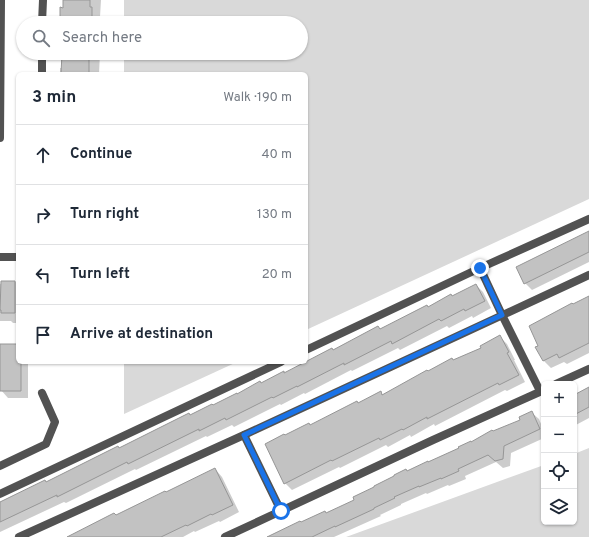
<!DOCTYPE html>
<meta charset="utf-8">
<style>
body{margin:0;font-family:Overpass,sans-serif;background:#f6f6f7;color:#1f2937}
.controls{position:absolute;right:12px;bottom:12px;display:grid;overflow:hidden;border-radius:6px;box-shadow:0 1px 3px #0004}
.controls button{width:36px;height:36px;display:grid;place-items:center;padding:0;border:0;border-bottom:1px solid #e0e1e3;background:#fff;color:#1f2937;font:20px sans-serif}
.stop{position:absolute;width:12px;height:12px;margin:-9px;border:3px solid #1a73e8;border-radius:50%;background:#fff}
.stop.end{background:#1a73e8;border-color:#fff;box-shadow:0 1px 4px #0008}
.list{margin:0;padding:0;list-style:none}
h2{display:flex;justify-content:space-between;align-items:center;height:52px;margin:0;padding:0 16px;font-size:17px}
h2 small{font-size:13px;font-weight:400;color:#747a83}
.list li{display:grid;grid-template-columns:26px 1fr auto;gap:12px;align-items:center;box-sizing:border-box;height:60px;padding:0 16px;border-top:1px solid #e0e1e3}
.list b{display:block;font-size:15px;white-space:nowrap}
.list em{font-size:13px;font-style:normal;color:#747a83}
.icon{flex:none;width:22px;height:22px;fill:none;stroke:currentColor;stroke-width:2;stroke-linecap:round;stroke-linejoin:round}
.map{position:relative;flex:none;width:589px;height:537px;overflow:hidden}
.search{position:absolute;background:#fff;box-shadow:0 1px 3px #0004;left:16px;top:16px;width:292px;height:44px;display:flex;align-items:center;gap:10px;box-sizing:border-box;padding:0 14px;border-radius:22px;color:#747a83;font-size:15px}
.panel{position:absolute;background:#fff;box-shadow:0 1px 3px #0004;left:16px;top:72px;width:292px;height:292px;border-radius:6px}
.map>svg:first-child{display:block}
.green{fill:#d9d9d9}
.shadow{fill:#0003}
.building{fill:#c2c2c2;stroke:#969696}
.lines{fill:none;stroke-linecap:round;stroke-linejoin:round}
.lane{stroke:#525252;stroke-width:8}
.route{stroke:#1a73e8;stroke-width:5}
</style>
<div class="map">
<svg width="589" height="537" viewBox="0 0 589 537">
<rect width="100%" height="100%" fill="#fff"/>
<g class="green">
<polygon points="124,0 589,0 589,199 306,330 306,74 124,74 124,53 301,53 301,23 124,23"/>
<polygon points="124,362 237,362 124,414"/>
<polygon points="589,448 589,537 346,537 544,465 544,522 574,522 574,454"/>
</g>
<g class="shadow">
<polygon points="64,0 101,0 100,17 103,19 103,23 61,23 61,8 64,9"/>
<polygon points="63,53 100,53 99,74 60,74 60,68 63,68"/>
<polygon points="589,232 589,262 532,290 525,283"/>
<polygon points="2,282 18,282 18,323 13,323 11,321 0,321 0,284 1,284"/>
<polygon points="476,285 483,292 491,308 473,318 472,316 449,328 447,326 400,350 398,348 352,371 351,370 305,394 304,393 281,405 280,404 234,427 232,425 207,437 206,436 136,470 135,469 66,503 64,502 0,532 0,502 47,483 190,416 262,384 284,372 285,374 333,351 378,327 380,329 453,297"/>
<polygon points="589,297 589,353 567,364 564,362 551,368 544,361 537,347"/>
<polygon points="500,337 507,344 515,360 514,360 525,382 507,391 505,390 435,426 434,424 411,437 410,435 388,447 386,445 340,468 339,467 292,490 285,483 285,436 311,426 358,404 380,392 383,395 428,372 482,348"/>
<polygon points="18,345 18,362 28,362 28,398 8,398 1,390"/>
<polygon points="589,388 589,418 574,426 574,395"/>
<polygon points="531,412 539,419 544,431 544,438 511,453 510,466 503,468 496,462 465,476 466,479 449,486 448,485 427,494 426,493 401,504 401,505 380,515 381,516 334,537 269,537 327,514 356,500 408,472 521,420"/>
<polygon points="215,469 222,477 239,512 220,522 219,521 195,532 194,531 183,537 69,537 166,493"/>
</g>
<g class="building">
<polygon points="63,0 90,0 90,7 92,7 92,20 60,20 60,7 63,8"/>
<polygon points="62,53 89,53 89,74 61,74"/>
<polygon points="589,231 589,252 524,284 516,267"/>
<polygon points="1,281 15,281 15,313 1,313 1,310 0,310"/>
<polygon points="476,284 485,301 465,311 464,309 441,321 439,319 392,344 391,341 344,365 344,363 297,387 297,386 273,398 272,397 226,420 225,418 199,431 199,429 128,464 127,462 57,497 57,495 0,522 0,502 45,480 46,482 118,446 119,448 189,413 190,415 212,404 213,405 237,393 237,394 260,381 261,383 284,371 284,373 332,348 333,350 378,326 380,329 427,305 428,307 451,294 452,296"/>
<polygon points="589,296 589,343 559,358 557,354 543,361 535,347 538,346 529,326 572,303 573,304"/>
<polygon points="500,335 509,352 507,353 519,375 499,385 498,383 427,419 427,417 403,430 402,429 380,440 379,438 332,461 331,460 284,484 265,444 284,434 285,435 309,423 310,425 357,401 358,403 381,391 382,395 427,370 428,371 452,358 453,360 481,348 480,346"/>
<polygon points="0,344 18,344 18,362 21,362 21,391 0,391"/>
<polygon points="589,387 589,407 574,415 574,395"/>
<polygon points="532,411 540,429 504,446 503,459 495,461 488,455 458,469 459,471 441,479 441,478 419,487 419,486 394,497 395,498 374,508 374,509 335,527 335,526 312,537 267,537 300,521 301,522 325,511 326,513 354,500 353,497 374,487 374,486 394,476 394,475 406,469 407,471 428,461 428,462 459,448 458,447 471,441 471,442 492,430 493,431 520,420 519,417"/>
<polygon points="215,468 233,505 212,515 211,514 187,526 186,525 161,537 67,537 114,513 116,515 165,491 166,492"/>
</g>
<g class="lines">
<g class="lane">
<polyline points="42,23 43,0"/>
<polyline points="42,74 42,53"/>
<polyline points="0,138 1,0"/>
<polyline points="0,257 18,257"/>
<polyline points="480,268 502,315 540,391"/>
<polyline points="306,350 480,268 589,219"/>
<polyline points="556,384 589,369"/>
<polyline points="244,435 281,511"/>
<polyline points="0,466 46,444 55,422 42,393"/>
<polyline points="0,494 281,362"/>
<polyline points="19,537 244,435 589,275"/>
<polyline points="225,537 433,440 544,390"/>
</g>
</g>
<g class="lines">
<polyline class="route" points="281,511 244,435 502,315 480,268"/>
</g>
</svg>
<div class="controls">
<button>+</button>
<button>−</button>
<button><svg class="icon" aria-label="locate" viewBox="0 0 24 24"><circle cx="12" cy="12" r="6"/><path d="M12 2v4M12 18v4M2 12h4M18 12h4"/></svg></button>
<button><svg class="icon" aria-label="layers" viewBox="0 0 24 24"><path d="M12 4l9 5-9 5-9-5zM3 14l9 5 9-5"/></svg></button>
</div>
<div class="stop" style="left:281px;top:511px"></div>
<div class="stop end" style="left:480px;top:268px"></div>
<div class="search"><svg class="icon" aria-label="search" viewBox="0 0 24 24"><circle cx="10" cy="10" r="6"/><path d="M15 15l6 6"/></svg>Search here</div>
<section class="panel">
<h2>3 min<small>Walk · 190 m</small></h2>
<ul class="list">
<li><svg class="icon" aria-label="ahead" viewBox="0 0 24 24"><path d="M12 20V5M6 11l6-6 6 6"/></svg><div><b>Continue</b></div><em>40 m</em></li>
<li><svg class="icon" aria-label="right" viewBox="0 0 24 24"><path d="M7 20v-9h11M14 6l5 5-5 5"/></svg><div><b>Turn right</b></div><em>130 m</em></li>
<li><svg class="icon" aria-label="left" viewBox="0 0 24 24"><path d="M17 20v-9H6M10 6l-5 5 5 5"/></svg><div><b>Turn left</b></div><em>20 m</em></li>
<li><svg class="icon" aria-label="arrive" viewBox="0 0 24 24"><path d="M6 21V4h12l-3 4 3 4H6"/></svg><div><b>Arrive at destination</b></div></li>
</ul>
</section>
</div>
